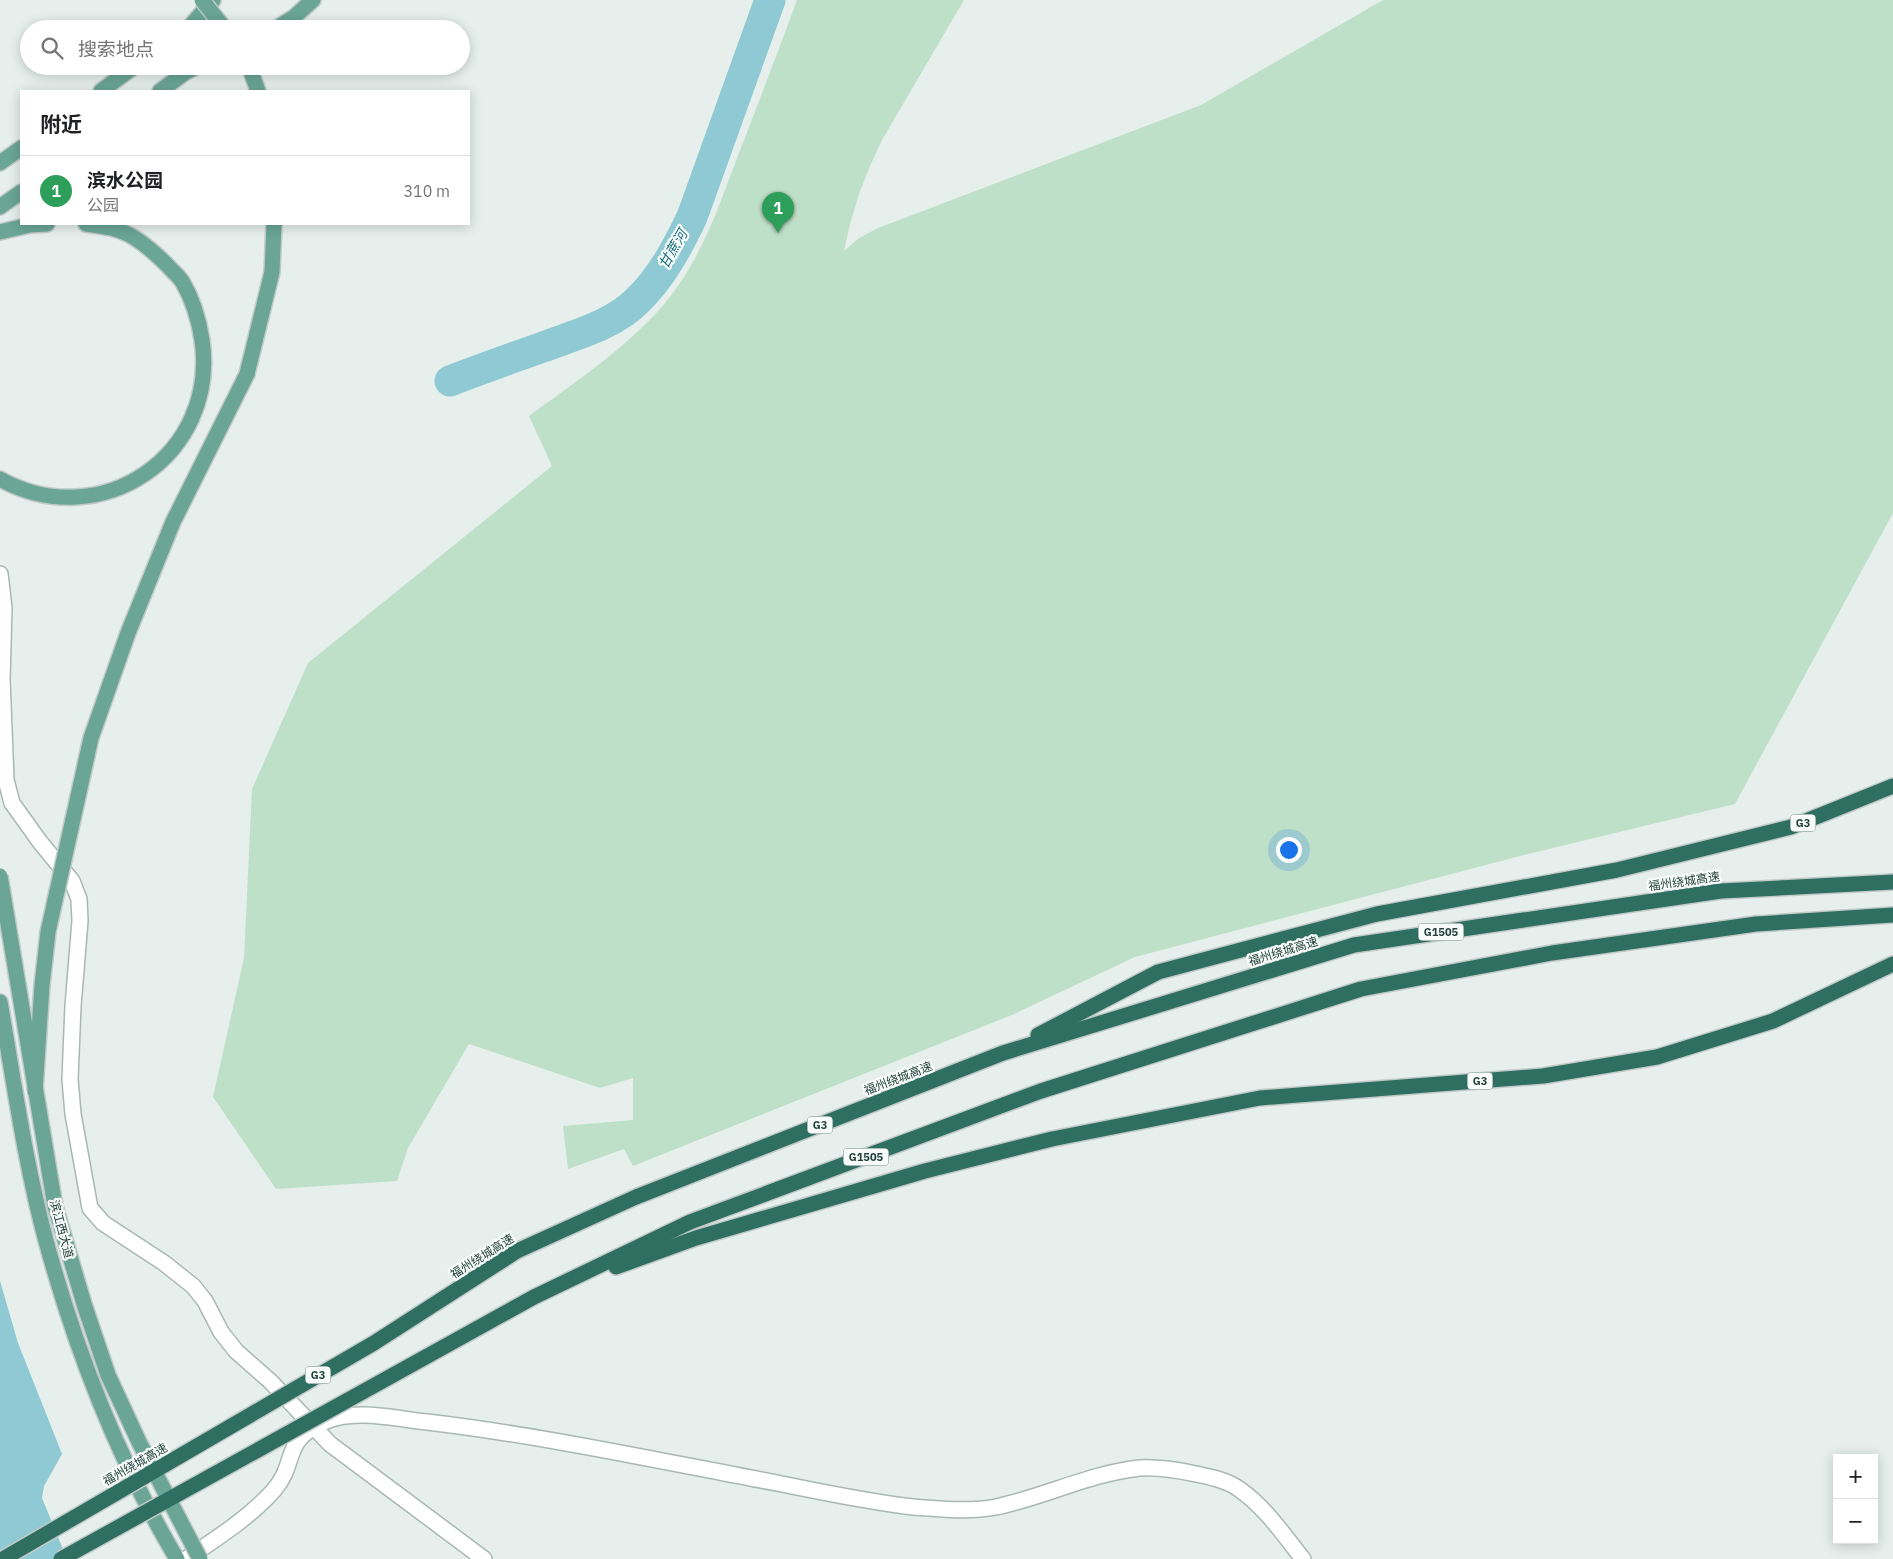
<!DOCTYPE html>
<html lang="zh">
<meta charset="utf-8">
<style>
body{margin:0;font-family:"IBM Plex Sans","Noto Sans SC",sans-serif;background:#f6f6f6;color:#202124}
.controls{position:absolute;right:15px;bottom:15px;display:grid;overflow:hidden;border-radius:0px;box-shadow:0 2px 12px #0003}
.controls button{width:45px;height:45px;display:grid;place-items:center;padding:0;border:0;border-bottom:1px solid #e0e0e0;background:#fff;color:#202124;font:25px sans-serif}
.you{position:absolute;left:1288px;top:849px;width:18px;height:18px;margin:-12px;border:4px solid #fff;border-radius:50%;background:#1a73e8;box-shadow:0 0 0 8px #1a73e833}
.badge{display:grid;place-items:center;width:32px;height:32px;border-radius:50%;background:#7c3aed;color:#fff;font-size:16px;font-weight:700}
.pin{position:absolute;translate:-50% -41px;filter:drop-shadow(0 1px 2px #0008)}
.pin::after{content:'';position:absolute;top:26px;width:18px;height:15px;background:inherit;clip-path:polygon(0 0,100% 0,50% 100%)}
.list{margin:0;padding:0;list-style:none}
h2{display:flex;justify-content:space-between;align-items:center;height:65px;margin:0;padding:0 20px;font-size:21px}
h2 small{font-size:16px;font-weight:400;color:#757577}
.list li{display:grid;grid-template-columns:32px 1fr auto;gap:15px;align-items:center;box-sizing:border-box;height:70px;padding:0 20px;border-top:1px solid #e0e0e0}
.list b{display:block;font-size:19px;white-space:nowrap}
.list p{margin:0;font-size:16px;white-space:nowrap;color:#757577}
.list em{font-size:16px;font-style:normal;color:#757577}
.icon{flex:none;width:28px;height:28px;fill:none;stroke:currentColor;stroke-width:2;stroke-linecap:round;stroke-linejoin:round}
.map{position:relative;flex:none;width:1893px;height:1559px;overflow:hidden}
.search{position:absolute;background:#fff;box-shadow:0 2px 12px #0003;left:20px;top:20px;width:450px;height:55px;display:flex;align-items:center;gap:12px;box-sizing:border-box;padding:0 18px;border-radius:28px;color:#757577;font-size:19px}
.panel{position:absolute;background:#fff;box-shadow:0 2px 12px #0003;left:20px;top:90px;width:450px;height:135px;border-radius:0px}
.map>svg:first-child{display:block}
.green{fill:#bfe0c8}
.water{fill:#8ec9d4}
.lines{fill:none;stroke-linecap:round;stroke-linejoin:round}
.river{stroke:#8ec9d4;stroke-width:31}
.street-casing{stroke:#a8b8b2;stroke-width:18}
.primary-casing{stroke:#c2cac8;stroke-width:18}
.highway-casing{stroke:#c2cac8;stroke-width:18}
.street{stroke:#fff;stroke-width:15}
.primary{stroke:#6aa596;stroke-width:15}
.highway{stroke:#2f6f62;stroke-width:15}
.primary-bridge-casing{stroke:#c2cac8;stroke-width:18;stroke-linecap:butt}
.highway-bridge-casing{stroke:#c2cac8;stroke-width:18;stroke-linecap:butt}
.primary-bridge{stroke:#6aa596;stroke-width:15}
.highway-bridge{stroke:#2f6f62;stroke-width:15}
.labels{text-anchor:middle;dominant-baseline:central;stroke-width:4.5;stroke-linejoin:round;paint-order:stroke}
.shield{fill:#f7fbf9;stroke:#637a73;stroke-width:1}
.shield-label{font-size:11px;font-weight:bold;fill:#24423a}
.street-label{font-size:12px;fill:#24423a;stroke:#f7fbf9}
.water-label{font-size:14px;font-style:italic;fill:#1c6f80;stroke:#f7fbf9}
</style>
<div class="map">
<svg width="1893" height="1559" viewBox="0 0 1893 1559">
<rect width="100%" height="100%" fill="#e6efeb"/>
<path class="green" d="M797 0H964L882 140 870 166 859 194 850 224 844 251 859 238 878 228 1201 105 1383 0H1893V513L1735 804 1524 855 1135 957 1012 1015 633 1166 624 1149 568 1169 563 1126 633 1120V1078L600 1088 469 1044 408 1148 397 1181 276 1189 213 1097 244 958 252 789 308 663 552 466 529 416C574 383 623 350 661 308 702 260 717 210 739 153 759 102 778 51 797 0Z"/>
<polygon class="water" points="0,1281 18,1343 62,1454 44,1486 42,1498 67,1559 0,1559"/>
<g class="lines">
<path class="river" d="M450 381C481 369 512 358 543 347 575 335 614 325 638 300 662 277 678 246 692 217L770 0"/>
<defs>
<g id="street">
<polyline points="0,574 4,608 2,679 6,780 12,803 40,842 72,881 79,899 80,921 73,1006 70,1079 73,1114 90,1208 103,1223 164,1263 193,1286 205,1301 221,1332 236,1351 270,1381 330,1444 484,1559"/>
<path d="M186 1559C217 1538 249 1518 274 1490 298 1462 281 1441 324 1422 353 1408 397 1419 427 1422 546 1436 664 1462 782 1484 826 1493 869 1502 913 1507 940 1509 969 1512 996 1507 1044 1497 1091 1473 1140 1468 1159 1467 1177 1470 1196 1474 1210 1477 1227 1480 1239 1489 1265 1507 1283 1534 1303 1559"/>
</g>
<g id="primary">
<polyline points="188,29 213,0"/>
<polyline points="275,29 294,17 313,0"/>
<polyline points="249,66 258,91"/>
<polyline points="101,91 135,66"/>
<polyline points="160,91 186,72 198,66"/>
<polyline points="0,163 21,148"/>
<polyline points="0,207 21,192"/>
<polyline points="0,232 30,225 47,224"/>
<polyline points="247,374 272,272 274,224"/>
<path d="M0 479C101 535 219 455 202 340 199 321 193 300 183 283 180 277 173 272 168 266 157 255 139 238 123 232 113 227 98 226 86 224"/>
<path d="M0 1002C14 1082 25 1163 46 1241 76 1351 118 1460 177 1559"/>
</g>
<g id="highway">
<polyline points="1038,1035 1158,972 1377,914 1617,870 1791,827 1893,786"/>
<polyline points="636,1197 1003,1053 1354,945 1721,891 1893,882"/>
<polyline points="616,1267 696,1238 925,1171 1052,1139 1260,1098 1543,1076 1657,1057 1773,1021 1893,964"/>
<polyline points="534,1297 690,1222 1041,1091 1361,989 1552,953 1756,924 1893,915"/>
</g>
</defs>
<use href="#street" class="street-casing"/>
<use href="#primary" class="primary-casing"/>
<use href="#highway" class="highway-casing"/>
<use href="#street" class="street"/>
<use href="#primary" class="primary"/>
<use href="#highway" class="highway"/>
<defs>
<g id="primary-bridge">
<polyline points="202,0 225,29"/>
<polyline points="0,876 55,1206 85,1307 108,1375 139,1442 200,1559"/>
<polyline points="35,1091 42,985 48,932 91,738 128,633 173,522 247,374"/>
</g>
<g id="highway-bridge">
<polyline points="3,1559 374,1343 517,1251 636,1197"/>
<polyline points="61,1559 534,1297"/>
</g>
</defs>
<use href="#primary-bridge" class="primary-bridge-casing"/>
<use href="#highway-bridge" class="highway-bridge-casing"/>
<use href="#primary-bridge" class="primary-bridge"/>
<use href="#highway-bridge" class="highway-bridge"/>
</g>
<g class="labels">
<g class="shield">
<rect x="1790.5" y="814.5" width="25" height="17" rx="4"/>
<rect x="1418.5" y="923.5" width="45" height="17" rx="4"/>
<rect x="1467.5" y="1072.5" width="25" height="17" rx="4"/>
<rect x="807.5" y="1116.5" width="25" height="17" rx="4"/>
<rect x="843.5" y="1148.5" width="45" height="17" rx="4"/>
<rect x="305.5" y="1366.5" width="25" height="17" rx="4"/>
</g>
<g class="shield-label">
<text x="1803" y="823">G3</text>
<text x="1441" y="932">G1505</text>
<text x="1480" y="1081">G3</text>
<text x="820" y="1125">G3</text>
<text x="866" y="1157">G1505</text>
<text x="318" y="1375">G3</text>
</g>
<g class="street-label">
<text transform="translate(1684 881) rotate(-8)">福州绕城高速</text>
<text transform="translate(1283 951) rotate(-17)">福州绕城高速</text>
<text transform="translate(898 1078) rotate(-21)">福州绕城高速</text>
<text transform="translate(62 1229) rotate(75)">滨江西大道</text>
<text transform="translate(482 1256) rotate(-32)">福州绕城高速</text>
<text transform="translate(135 1464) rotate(-30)">福州绕城高速</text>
</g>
<g class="water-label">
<text transform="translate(673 249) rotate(-60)">甘蔗河</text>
</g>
</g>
</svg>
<div class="controls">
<button>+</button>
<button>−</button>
</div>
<div class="you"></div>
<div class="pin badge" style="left:778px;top:233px;background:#2e9e5b">1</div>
<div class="search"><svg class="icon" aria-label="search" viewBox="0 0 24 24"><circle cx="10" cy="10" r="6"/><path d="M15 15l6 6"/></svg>搜索地点</div>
<section class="panel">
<h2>附近<small></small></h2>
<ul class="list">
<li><span class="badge" style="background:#2e9e5b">1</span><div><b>滨水公园</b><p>公园</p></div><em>310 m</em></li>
</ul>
</section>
</div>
